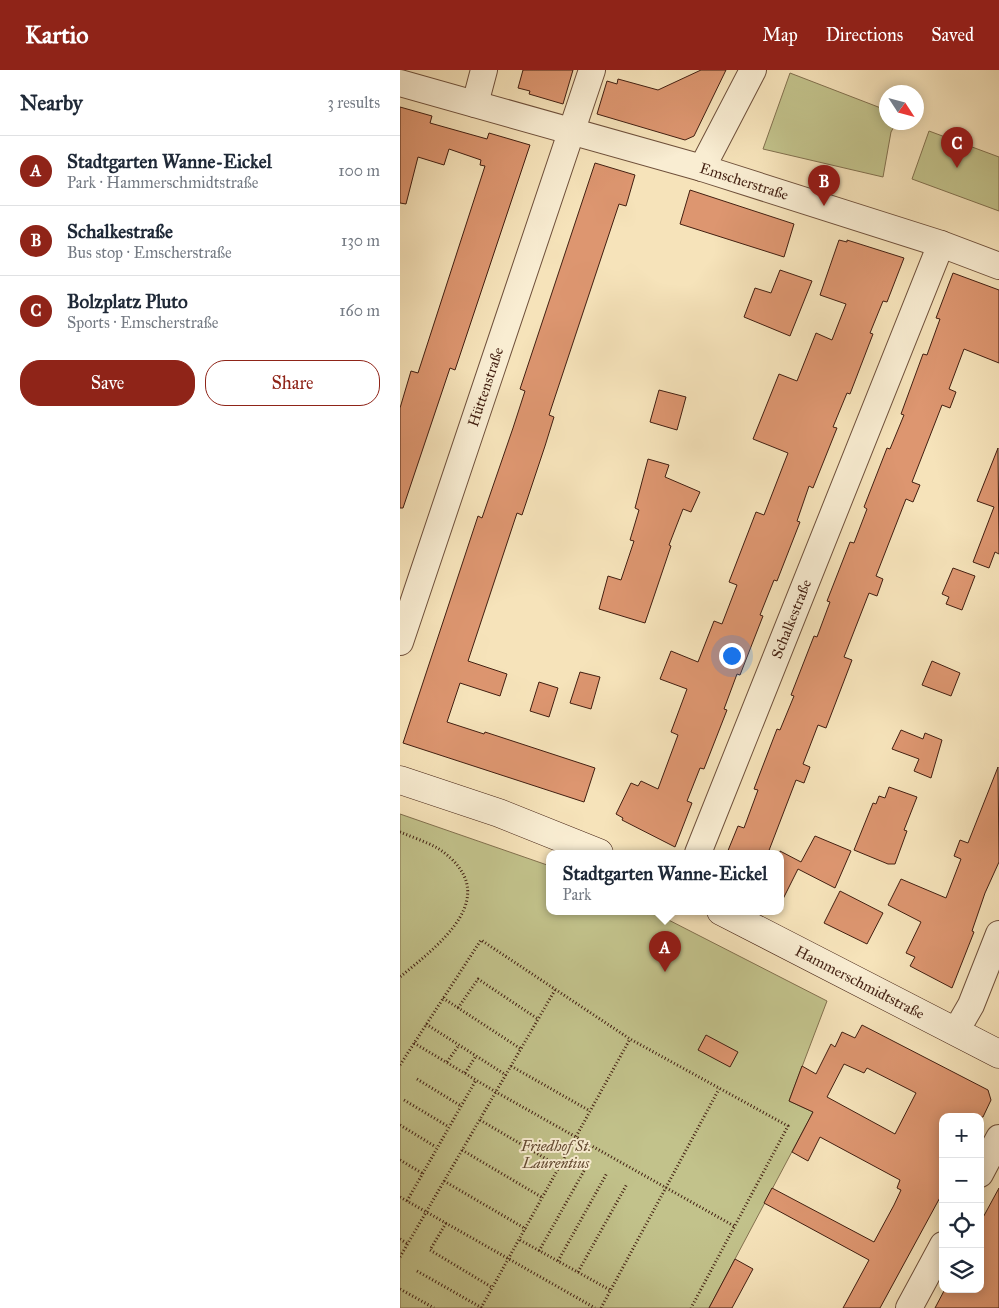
<!DOCTYPE html>
<meta charset="utf-8">
<style>
body{margin:0;font-family:"IM FELL Great Primer",serif;background:#f2f2f3;color:#1f2937}
.controls{position:absolute;right:15px;bottom:15px;display:grid;overflow:hidden;border-radius:10px;box-shadow:0 2px 12px #0003}
.controls button{width:45px;height:45px;display:grid;place-items:center;padding:0;border:0;border-bottom:1px solid #e0e1e3;background:#fff;color:#1f2937;font:25px sans-serif}
.compass{position:absolute;left:479px;top:15px;width:45px;height:45px;border-radius:50%;background:#fff;box-shadow:0 2px 12px #0003;rotate:126deg}
.you{position:absolute;left:331px;top:585px;width:18px;height:18px;margin:-12px;border:4px solid #fff;border-radius:50%;background:#1a73e8;box-shadow:0 0 0 8px #1a73e833}
.badge{display:grid;place-items:center;width:32px;height:32px;border-radius:50%;background:#8f2418;color:#fff;font-size:16px;font-weight:700}
.pin{position:absolute;translate:-50% -41px;filter:drop-shadow(0 1px 2px #0008)}
.pin::after{content:'';position:absolute;top:26px;width:18px;height:15px;background:inherit;clip-path:polygon(0 0,100% 0,50% 100%)}
.popup{position:absolute;left:146px;top:780px;width:238px;height:65px;box-sizing:border-box;display:grid;place-content:center;border-radius:10px;background:#fff;filter:drop-shadow(0 1px 4px #0005);font-size:16px;white-space:nowrap;color:#747a83}
.popup b{font-size:19px;color:#1f2937}
.popup::after{content:'';position:absolute;left:50%;top:100%;margin-left:-10px;border:10px solid transparent;border-top-color:#fff}
.list{margin:0;padding:0;list-style:none}
h2{display:flex;justify-content:space-between;align-items:center;height:65px;margin:0;padding:0 20px;font-size:21px}
h2 small{font-size:16px;font-weight:400;color:#747a83}
.list li{display:grid;grid-template-columns:32px 1fr auto;gap:15px;align-items:center;box-sizing:border-box;height:70px;padding:0 20px;border-top:1px solid #e0e1e3}
.list b{display:block;font-size:19px;white-space:nowrap}
.list p{margin:0;font-size:16px;white-space:nowrap;color:#747a83}
.list em{font-size:16px;font-style:normal;color:#747a83}
.actions{display:flex;gap:10px;padding:15px 20px}
.actions a{flex:1;padding:11px 0;border:1px solid #8f2418;border-radius:20px;text-align:center;font-size:18px;color:#8f2418}
.actions .main{background:#8f2418;color:#fff}
.icon{flex:none;width:28px;height:28px;fill:none;stroke:currentColor;stroke-width:2;stroke-linecap:round;stroke-linejoin:round}
.map{position:relative;flex:none;width:599px;height:1238px;overflow:hidden}
header{display:flex;align-items:center;gap:30px;box-sizing:border-box;height:70px;padding:0 25px;background:#8f2418;color:#fff}
header strong{font-size:24px}
nav{display:flex;gap:28px;margin-inline-start:auto;font-size:18px}
main{display:flex}
aside{flex:1;background:#fff}
.map>svg:first-child{display:block}
.green{fill:#c2c28b;stroke:#82704e}
.building{fill:#dd9670;stroke:#421f11;fill-rule:evenodd}
.lines{fill:none;stroke-linecap:round;stroke-linejoin:round}
.street-casing{stroke:#6f503b;stroke-width:28}
.secondary-casing{stroke:#421f11;stroke-width:29}
.path{stroke:#421f11;stroke-width:3;stroke-dasharray:1 2.5;stroke-linecap:butt}
.street{stroke:#f9edd2;stroke-width:26}
.secondary{stroke:#f9edd2;stroke-width:28}
.labels{text-anchor:middle;dominant-baseline:central;stroke-width:4;stroke-linejoin:round;paint-order:stroke}
.street-label{font-size:15px;fill:#421f11;stroke:#f9edd2}
.park-label{font-size:15px;font-style:italic;fill:#624830;stroke:#f9edd2}
</style>
<header>
<strong>Kartio</strong>
<nav><a>Map</a><a>Directions</a><a>Saved</a></nav>
</header>
<main>
<aside>
<h2>Nearby<small>3 results</small></h2>
<ul class="list">
<li><span class="badge">A</span><div><b>Stadtgarten Wanne-Eickel</b><p>Park · Hammerschmidtstraße</p></div><em>100 m</em></li>
<li><span class="badge">B</span><div><b>Schalkestraße</b><p>Bus stop · Emscherstraße</p></div><em>130 m</em></li>
<li><span class="badge">C</span><div><b>Bolzplatz Pluto</b><p>Sports · Emscherstraße</p></div><em>160 m</em></li>
</ul>
<div class="actions"><a class="main">Save</a><a>Share</a></div>
</aside>
<div class="map">
<svg width="599" height="1238" viewBox="0 0 599 1238">
<rect width="100%" height="100%" fill="#f6e3ba"/>
<filter id="stains"><feTurbulence type="fractalNoise" baseFrequency=".004" numOctaves="4"/><feColorMatrix values="0 0 0 0 .2 0 0 0 0 .09 0 0 0 0 .02 0 0 0 .5 -.17"/></filter>
<radialGradient id="worn" r=".72"><stop offset=".6" stop-color="#630" stop-opacity="0"/><stop offset="1" stop-color="#630" stop-opacity=".3"/></radialGradient>
<g class="green">
<polygon points="390,3 486,40 487,52 496,53 491,62 483,107 363,79"/>
<polygon points="529,61 599,87 599,141 512,109"/>
<polygon points="0,744 150,796 150,841 251,841 427,931 389,1031 413,1042 309,1238 0,1238"/>
</g>
<g class="building">
<polygon points="123,0 173,0 163,34 129,24 130,21 118,18"/>
<polygon points="301,0 326,0 294,66 285,70 197,44 207,11 217,14 218,9 258,20"/>
<polygon points="0,37 32,46 30,53 87,69 89,63 130,75 55,300 50,298 3,438 0,438 0,338 11,301 18,303 85,96 80,95 81,90 49,79 44,95 18,87 6,134 0,133"/>
<polygon points="195,93 235,105 226,136 219,134 149,345 154,347 145,376 122,445 117,443 68,591 107,604 100,626 60,613 47,652 84,664 85,662 195,698 184,732 3,673 78,446 82,448 113,358 125,321 120,319"/>
<polygon points="290,120 394,154 384,187 280,154"/>
<polygon points="439,170 447,172 447,170 504,188 487,232 483,231 470,263 473,264 450,324 447,323 433,357 437,358 413,418 409,416 397,451 400,452 377,511 374,510 360,545 363,546 340,605 337,604 324,639 327,640 304,699 300,698 287,731 292,733 275,777 222,750 223,748 216,744 231,713 238,716 241,711 258,719 278,665 271,662 287,619 260,609 271,581 298,592 314,551 322,554 337,515 329,512 356,442 364,445 388,383 353,369 379,304 397,311 416,263 432,270 446,234 420,225"/>
<polygon points="380,200 412,211 390,266 344,247 355,218 371,223"/>
<polygon points="553,203 599,220 599,293 564,279 549,319 556,322 550,338 542,335 512,412 520,415 513,432 506,429 476,506 483,509 477,526 469,523 444,587 452,590 426,658 418,655 403,694 410,697 404,713 396,710 368,783 327,783 338,756 344,758 358,720 354,719 377,659 380,660 394,626 391,625 414,566 417,567 430,532 427,531 450,472 454,473 467,439 464,437 487,378 490,379 504,345 501,344 523,284 527,285 540,249 536,248"/>
<polygon points="259,320 286,327 277,360 250,352"/>
<polygon points="598,378 599,484 595,482 589,498 573,492 594,437 577,431"/>
<polygon points="248,389 269,395 265,407 300,422 291,442 283,439 269,475 271,476 245,553 199,539 208,506 221,510 234,471 230,470 239,440 235,438"/>
<polygon points="553,498 575,506 562,540 546,534 549,527 542,524"/>
<polygon points="532,591 560,603 551,626 522,615"/>
<polygon points="180,602 200,607 191,639 170,633"/>
<polygon points="139,612 158,618 149,647 130,641"/>
<polygon points="501,660 523,669 525,663 542,670 531,708 514,701 519,689 492,679"/>
<polygon points="598,697 599,792 585,823 572,861 574,862 552,918 510,896 515,887 506,883 521,852 488,835 501,809 546,828 561,789 554,786 560,770 568,773"/>
<polygon points="489,717 517,727 504,760 507,761 495,794 488,794 454,780 473,733 476,734 479,726 485,728"/>
<polygon points="415,766 451,781 435,818 398,799 380,835 380,781 401,792"/>
<polygon points="440,821 483,843 467,874 424,853"/>
<path d="M462 955 588 1020 591 1030 583 1047H543V1122L480 1238H443L469 1190 364 1133 372 1118 474 1172 494 1135 501 1120 497 1118 500 1110 420 1067 408 1091 392 1082 413 1042 389 1031 402 996 416 1004 431 974 435 977 442 962 455 968ZM444 994 464 1003 467 998 516 1023 495 1064 427 1027Z"/>
<polygon points="306,965 338,982 330,997 298,980"/>
<polygon points="599,1118 599,1238 535,1238 545,1219 580,1219 580,1153"/>
<polygon points="335,1189 353,1199 332,1238 309,1238"/>
</g>
<g class="lines">
<defs>
<g id="street">
<path id="s1" d="M0 13 302 98 541 174 599 196"/>
<polyline points="75,34 84,0"/>
<polyline points="302,98 353,0"/>
<path id="s2" d="M0 572 192 0"/>
<path id="s3" d="M298 783 541 174"/>
<polyline points="556,961 571,935 599,864"/>
<polyline points="580,1104 599,1068"/>
<polyline points="509,1238 543,1175"/>
</g>
<g id="secondary">
<polyline points="0,710 99,743 199,783"/>
<path id="s4" d="M321 841 599 984"/>
</g>
</defs>
<use href="#street" class="street-casing"/>
<use href="#secondary" class="secondary-casing"/>
<g class="path">
<path d="M0 762C12 767 27 772 39 779 106 825 40 874 0 907"/>
<polyline points="43,928 121,979"/>
<polyline points="58,938 78,909 138,949"/>
<polyline points="26,954 106,1005"/>
<polyline points="14,973 96,1022 334,1156"/>
<polyline points="47,992 59,975"/>
<polyline points="0,995 81,870 230,969 388,1056 291,1238"/>
<polyline points="111,996 190,1041"/>
<polyline points="65,1003 76,986"/>
<polyline points="17,1009 61,1036"/>
<polyline points="4,1030 49,1057"/>
<polyline points="80,1050 160,1097"/>
<polyline points="0,1055 36,1077"/>
<polyline points="62,1080 143,1128"/>
<polyline points="0,1090 22,1103"/>
<polyline points="44,1111 126,1159"/>
<polyline points="0,1127 195,1238"/>
<polyline points="7,1131 76,1010"/>
<polyline points="46,1153 30,1180 93,1218"/>
<polyline points="0,1169 8,1174"/>
<polyline points="120,1170 210,1220"/>
<polyline points="139,1181 189,1092"/>
<polyline points="0,1187 155,920"/>
<polyline points="158,1191 207,1103"/>
<polyline points="17,1201 82,1238"/>
<polyline points="178,1202 227,1114"/>
<polyline points="0,1219 34,1238"/>
<polyline points="81,1238 230,969"/>
<polyline points="201,1238 319,1019"/>
</g>
<use href="#street" class="street"/>
<use href="#secondary" class="secondary"/>
</g>
<g class="labels">
<g class="street-label">
<text stroke="none"><textPath href="#s1" startOffset="358">Emscherstraße</textPath></text>
<text stroke="none"><textPath href="#s2" startOffset="269">Hüttenstraße</textPath></text>
<text stroke="none"><textPath href="#s3" startOffset="252">Schalkestraße</textPath></text>
<text stroke="none"><textPath href="#s4" startOffset="156">Hammerschmidtstraße</textPath></text>
</g>
<g class="park-label">
<text x="156" y="1076">Friedhof St.<tspan x="156" dy="17">Laurentius</tspan></text>
</g>
</g>
<rect width="100%" height="100%" filter="url(#stains)"/>
<rect width="100%" height="100%" fill="url(#worn)"/>
</svg>
<div class="controls">
<button>+</button>
<button>−</button>
<button><svg class="icon" aria-label="locate" viewBox="0 0 24 24"><circle cx="12" cy="12" r="6"/><path d="M12 2v4M12 18v4M2 12h4M18 12h4"/></svg></button>
<button><svg class="icon" aria-label="layers" viewBox="0 0 24 24"><path d="M12 4l9 5-9 5-9-5zM3 14l9 5 9-5"/></svg></button>
</div>
<svg class="compass" viewBox="-18 -18 36 36"><path d="M0-13l5 13h-10z" fill="#e53935"/><path d="M0 13l5-13h-10z" fill="#747a83"/></svg>
<div class="you"></div>
<div class="pin badge" style="left:265px;top:902px">A</div>
<div class="popup"><b>Stadtgarten Wanne-Eickel</b>Park</div>
<div class="pin badge" style="left:424px;top:136px">B</div>
<div class="pin badge" style="left:557px;top:98px">C</div>
</div>
</main>
